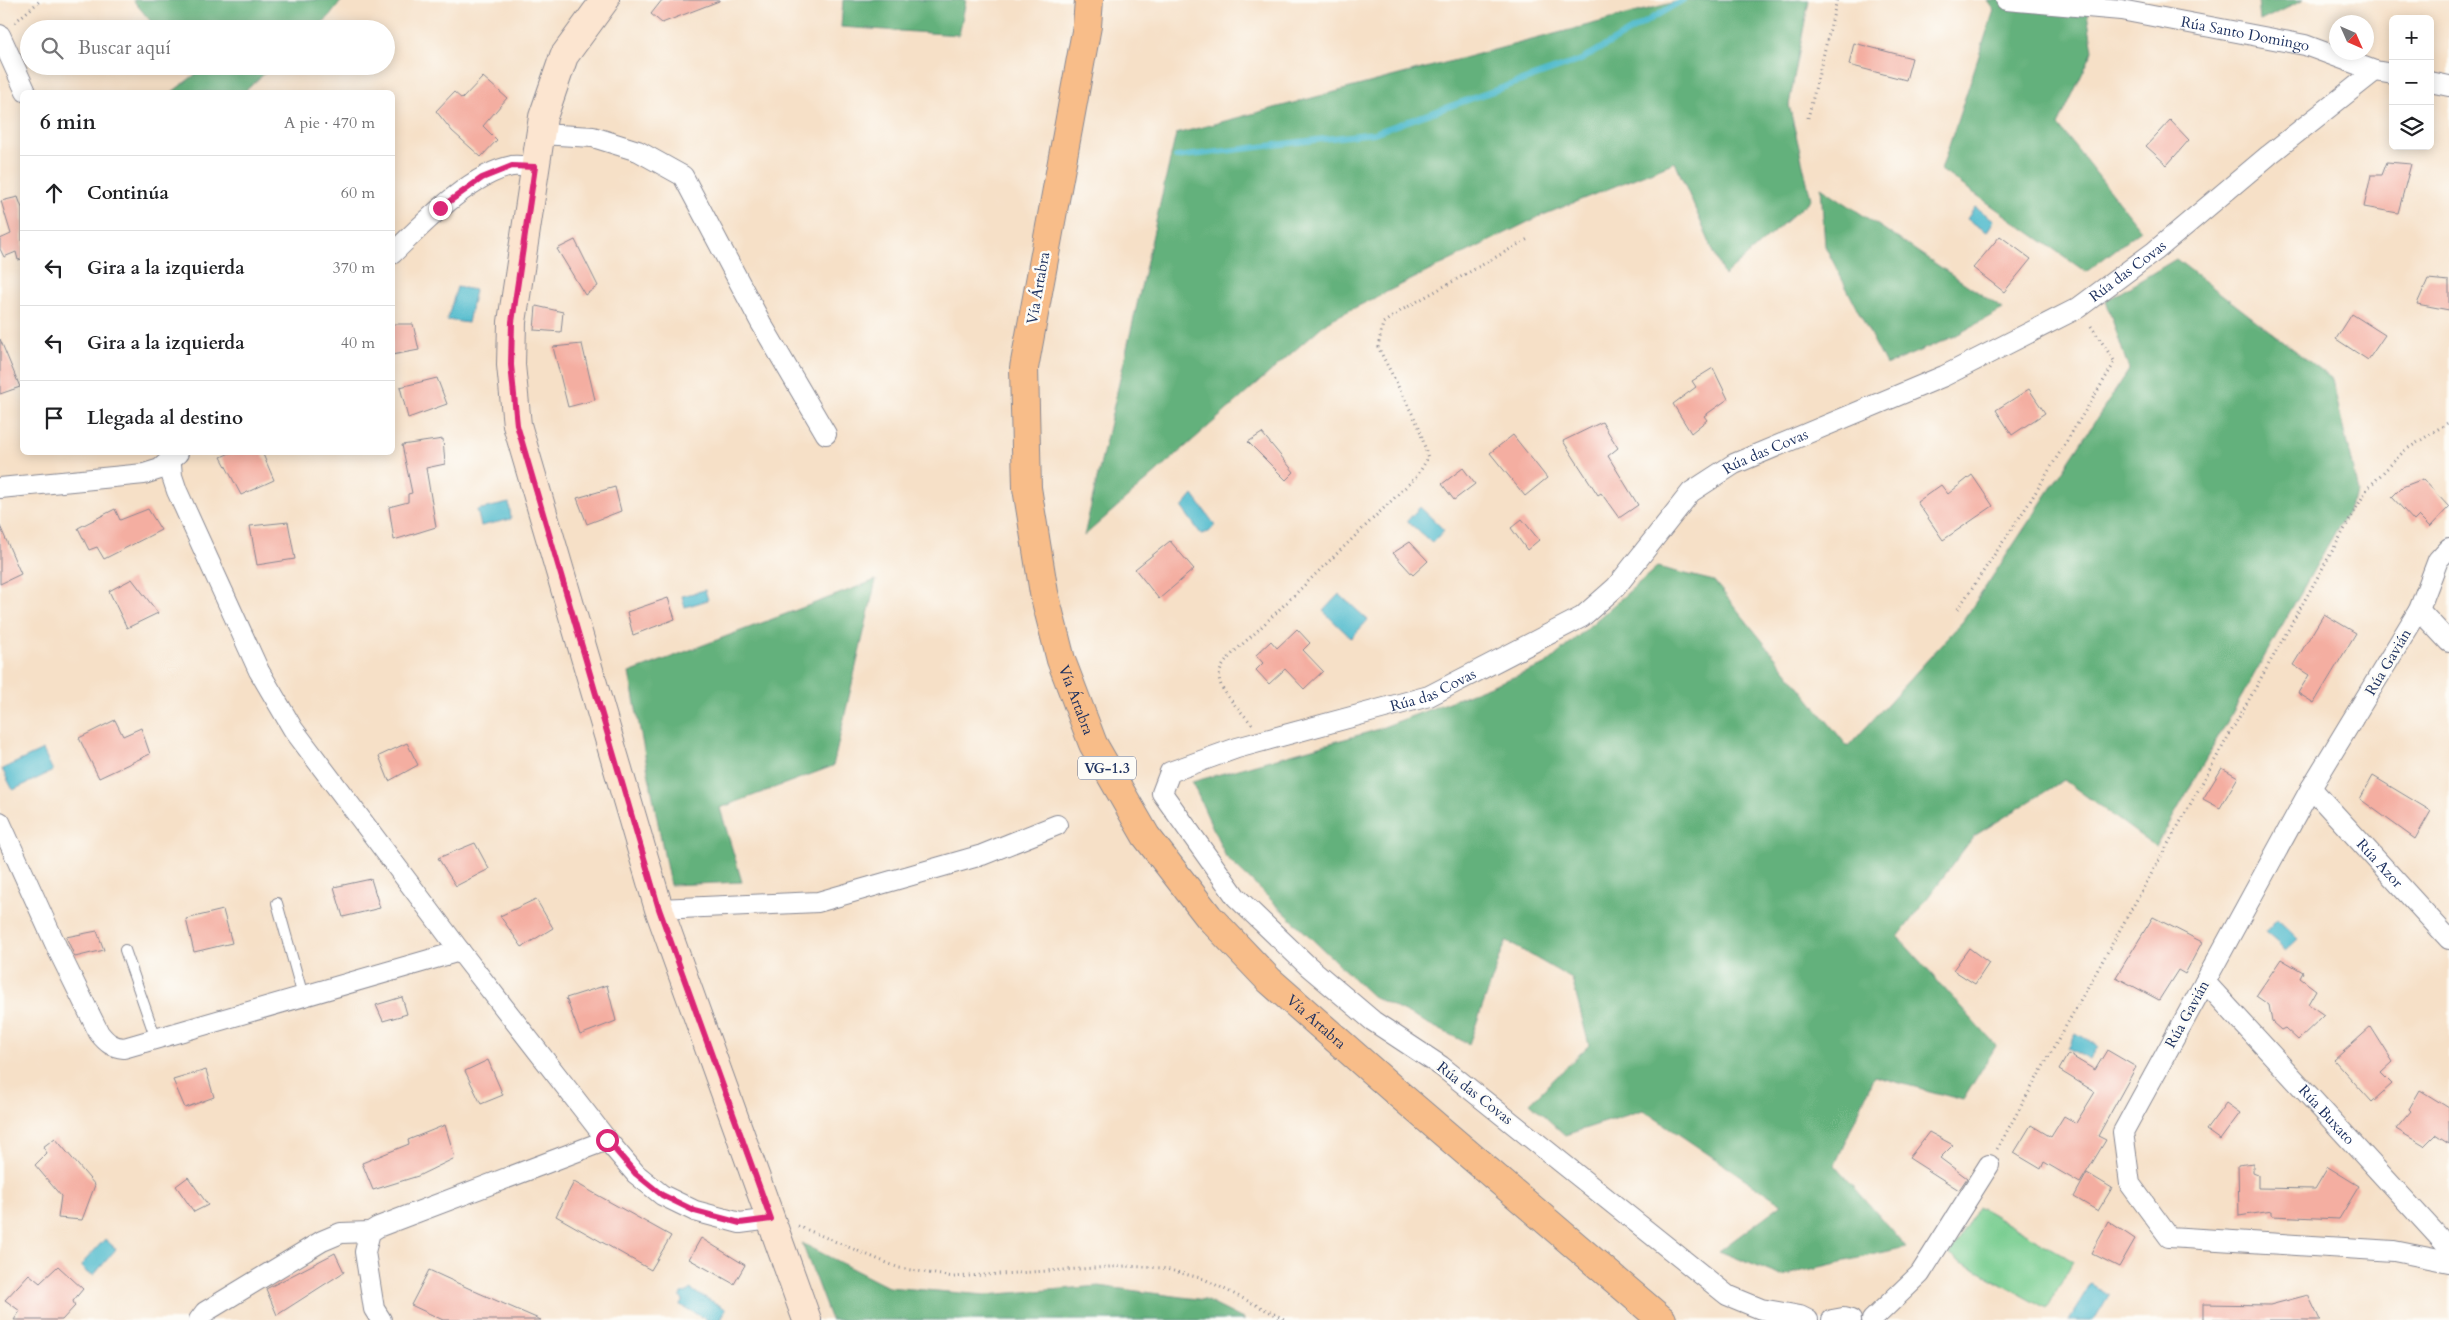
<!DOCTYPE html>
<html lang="es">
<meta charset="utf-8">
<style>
body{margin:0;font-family:Cardo,serif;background:#f2f2f2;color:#202124}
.controls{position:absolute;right:15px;top:15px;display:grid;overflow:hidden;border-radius:8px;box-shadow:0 2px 12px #0003}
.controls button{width:45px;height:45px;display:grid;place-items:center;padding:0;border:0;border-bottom:1px solid #e0e0e0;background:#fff;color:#202124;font:25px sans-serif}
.compass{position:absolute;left:2329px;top:15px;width:45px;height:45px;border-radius:50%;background:#fff;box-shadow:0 2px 12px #0003;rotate:135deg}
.stop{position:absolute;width:15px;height:15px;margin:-11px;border:4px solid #db2777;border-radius:50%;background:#fff}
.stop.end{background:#db2777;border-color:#fff;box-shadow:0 1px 5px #0008}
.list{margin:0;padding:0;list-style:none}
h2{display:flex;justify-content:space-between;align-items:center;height:65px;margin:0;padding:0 20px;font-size:21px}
h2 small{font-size:16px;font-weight:400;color:#757577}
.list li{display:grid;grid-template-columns:32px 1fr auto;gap:15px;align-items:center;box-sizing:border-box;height:75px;padding:0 20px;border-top:1px solid #e0e0e0}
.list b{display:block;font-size:19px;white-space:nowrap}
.list em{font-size:16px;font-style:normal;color:#757577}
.icon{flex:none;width:28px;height:28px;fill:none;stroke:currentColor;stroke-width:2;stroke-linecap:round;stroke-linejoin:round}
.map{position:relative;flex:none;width:2449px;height:1320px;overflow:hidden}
.search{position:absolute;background:#fff;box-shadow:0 2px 12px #0003;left:20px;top:20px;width:375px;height:55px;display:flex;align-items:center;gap:12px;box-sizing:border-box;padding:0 18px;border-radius:28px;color:#757577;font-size:19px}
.panel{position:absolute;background:#fff;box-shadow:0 2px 12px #0003;left:20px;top:90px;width:375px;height:365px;border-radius:8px}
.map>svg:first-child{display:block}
.green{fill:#7ace92;stroke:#4a7e78}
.forest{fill:#63b17c;stroke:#3f706d}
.water{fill:#52bccd;stroke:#367696}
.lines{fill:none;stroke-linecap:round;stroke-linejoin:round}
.stream{stroke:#52bccd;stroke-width:6}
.building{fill:#f4aea1}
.lane-casing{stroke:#888892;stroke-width:12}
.street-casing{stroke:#888892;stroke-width:22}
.secondary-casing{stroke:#888892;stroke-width:30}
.highway-casing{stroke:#888892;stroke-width:30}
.path{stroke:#888892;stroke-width:3;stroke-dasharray:1 4;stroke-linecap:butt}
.lane{stroke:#fff;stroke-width:10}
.street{stroke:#fff;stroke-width:20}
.secondary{stroke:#fce5d0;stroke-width:28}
.highway{stroke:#f8bd89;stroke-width:28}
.route{stroke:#db2777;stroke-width:6}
.labels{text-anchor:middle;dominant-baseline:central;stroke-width:5;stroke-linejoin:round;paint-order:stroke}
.shield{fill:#fdfcf7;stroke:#5f6c8c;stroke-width:1}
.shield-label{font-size:14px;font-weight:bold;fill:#1b2f5e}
.street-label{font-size:15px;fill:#1b2f5e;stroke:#fdfcf7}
</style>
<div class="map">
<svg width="2449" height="1320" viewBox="0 0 2449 1320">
<rect width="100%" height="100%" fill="#fdfcf7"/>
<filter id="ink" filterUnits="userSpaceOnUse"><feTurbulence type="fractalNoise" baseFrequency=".02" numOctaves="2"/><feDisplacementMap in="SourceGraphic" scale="10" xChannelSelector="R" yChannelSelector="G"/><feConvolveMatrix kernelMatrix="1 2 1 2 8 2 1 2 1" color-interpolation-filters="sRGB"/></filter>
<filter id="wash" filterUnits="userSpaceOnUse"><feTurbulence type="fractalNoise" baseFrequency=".0096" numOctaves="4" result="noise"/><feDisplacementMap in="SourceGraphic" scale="20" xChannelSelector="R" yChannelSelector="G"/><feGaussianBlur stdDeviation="1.12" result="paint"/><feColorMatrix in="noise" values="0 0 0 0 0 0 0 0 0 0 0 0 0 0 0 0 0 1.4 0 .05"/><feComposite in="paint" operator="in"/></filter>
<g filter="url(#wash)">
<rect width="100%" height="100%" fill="#f6e0c7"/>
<polygon class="green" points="1978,1206 2073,1261 2047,1309 1949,1255"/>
<g class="forest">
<polygon points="133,0 342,0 329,17 315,29 157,29"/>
<polygon points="843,0 966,0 959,35 841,27"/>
<polygon points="1683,0 1809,0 1789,105 1811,199 1724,276 1675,162 1538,217 1328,321 1084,536 1176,134"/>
<polygon points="1987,0 2085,0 2093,51 2058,125 2141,230 2086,272 1941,170 1994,10"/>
<polygon points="2258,0 2304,0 2260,21"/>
<polygon points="190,66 273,66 244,92 172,92 196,74"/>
<polygon points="1821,187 2003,309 1953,337 1886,365 1825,246"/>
<polygon points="2176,259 2332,379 2358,492 2156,847 2064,780 1974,836 1898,937 1996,1046 1963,1100 1874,1076 1835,1165 1906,1247 1781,1276 1719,1251 1782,1204 1643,1110 1565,1135 1530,1103 1589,1045 1572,979 1506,941 1469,1044 1372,996 1226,857 1192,782 1373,731 1545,665 1657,567 1714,581 1848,747 1963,621 2129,370 2106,301"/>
<polygon points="876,580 833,766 720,808 742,882 670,885 629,673"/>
<polygon points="802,1243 888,1287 986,1295 1099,1286 1205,1300 1245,1320 831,1320"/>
</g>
<g class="water">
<polygon points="1975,207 1994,220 1987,232 1967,219"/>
<polygon points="457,287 475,290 468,323 447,320"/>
<polygon points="1193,495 1215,525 1209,532 1201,534 1182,508"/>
<polygon points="509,503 511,519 481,526 477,510"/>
<polygon points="1420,507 1444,530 1432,543 1407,521"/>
<polygon points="705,590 708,600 685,607 682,596"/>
<polygon points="1339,594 1368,620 1351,638 1323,611"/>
<polygon points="43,750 53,771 13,790 2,769"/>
<polygon points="2277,919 2298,939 2286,950 2265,932"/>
<polygon points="2076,1033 2098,1046 2090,1060 2068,1048"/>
<polygon points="105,1239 116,1249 94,1275 87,1273 81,1265"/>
<polygon points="2091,1284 2109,1295 2094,1320 2069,1320"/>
<polygon points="690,1289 726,1309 721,1320 707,1320 680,1305 683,1300 680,1297 681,1293 688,1292"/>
</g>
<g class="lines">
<polyline class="stream" points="1176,157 1374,133 1581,60 1683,0"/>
</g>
<g id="blocks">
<g class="building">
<polygon points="662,0 719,0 719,1 662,23 651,14"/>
<polygon points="1854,43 1912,58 1906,80 1849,65"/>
<polygon points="483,77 507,98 483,126 497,140 481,157 452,131 436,111 454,92 462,99"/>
<polygon points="2170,120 2189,140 2167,165 2146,146"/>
<polygon points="2387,162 2411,164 2398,213 2364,207 2371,175 2382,175"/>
<polygon points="18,197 22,208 22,259 18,260 16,252 4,257 0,249 0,239 11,234 1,201"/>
<polygon points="2000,236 2031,259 2004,292 1973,268"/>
<polygon points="575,240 598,286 585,295 557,249"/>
<polygon points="2428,279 2449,281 2449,310 2417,304"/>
<polygon points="536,306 563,312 561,332 534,330"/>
<polygon points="2352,314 2385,335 2368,360 2336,339"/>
<polygon points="392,324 413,324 419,350 392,355"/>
<polygon points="0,339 20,387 0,394"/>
<polygon points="582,344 595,400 568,407 553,347"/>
<polygon points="1713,368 1728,399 1704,416 1707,420 1691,433 1673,404 1696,387 1692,381"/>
<polygon points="437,378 447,404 408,418 400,387"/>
<polygon points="2029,389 2045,413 2012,435 1996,410"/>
<polygon points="1602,422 1618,448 1608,456 1638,505 1619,518 1601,493 1598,495 1563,441"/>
<polygon points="1262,433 1294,472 1286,480 1248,442"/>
<polygon points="1513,435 1547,478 1525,496 1490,453"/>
<polygon points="443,439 445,464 426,468 436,527 394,540 389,507 408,502 408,494 412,493 402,445"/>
<polygon points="232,452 262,452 274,480 241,495 221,457"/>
<polygon points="1463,468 1475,484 1454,500 1442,484"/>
<polygon points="1972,475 1993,506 1943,540 1917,502 1941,485 1948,494"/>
<polygon points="2423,479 2449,507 2430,527 2419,516 2414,521 2392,497 2402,487"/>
<polygon points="615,487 621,511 587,524 577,498"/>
<polygon points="115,509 120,520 148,509 161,530 104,559 97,547 89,550 78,528"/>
<polygon points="1522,519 1539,540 1527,550 1511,528"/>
<polygon points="288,522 295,559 257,565 250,526"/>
<polygon points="0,526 21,574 0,584"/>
<polygon points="1170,541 1194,569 1159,599 1135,569"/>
<polygon points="1410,542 1428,561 1413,575 1393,553"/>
<polygon points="132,579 158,613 127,628 109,591"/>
<polygon points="668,598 675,619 633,635 627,612"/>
<polygon points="2324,614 2356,633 2314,703 2298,693 2309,675 2293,665"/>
<polygon points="1297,629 1310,643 1303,650 1323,671 1304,689 1285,669 1269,684 1256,670 1263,663 1256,655 1271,641 1277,648"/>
<polygon points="115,720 123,736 141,728 150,754 99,778 79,738"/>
<polygon points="407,743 418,765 389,781 379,756"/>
<polygon points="2222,768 2238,777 2220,808 2203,799"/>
<polygon points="2373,776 2431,811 2415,839 2360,799"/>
<polygon points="475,843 489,869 456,886 438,858"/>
<polygon points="371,879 380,908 343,917 334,887"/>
<polygon points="536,899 553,928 522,947 500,916"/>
<polygon points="223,910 232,943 194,952 186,919"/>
<polygon points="2153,917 2202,942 2185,974 2178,970 2159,1000 2116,977"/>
<polygon points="97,931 104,950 75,957 66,937"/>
<polygon points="1969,948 1989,963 1975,984 1953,970"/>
<polygon points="2281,959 2303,972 2300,978 2316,990 2308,1004 2324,1015 2298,1040 2285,1028 2281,1030 2272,1022 2269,1005 2256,996"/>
<polygon points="607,985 616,1021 580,1035 566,998"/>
<polygon points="402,997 407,1014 383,1021 376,1005"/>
<polygon points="2371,1027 2393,1062 2381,1073 2392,1084 2372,1102 2334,1060"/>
<polygon points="2107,1050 2136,1067 2098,1136 2106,1140 2080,1183 2044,1162 2041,1169 2014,1153 2031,1125 2051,1137 2064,1116 2076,1123 2095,1092 2059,1070 2068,1054 2095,1070"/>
<polygon points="488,1060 503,1095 481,1104 465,1071"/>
<polygon points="206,1070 214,1097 185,1108 173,1080"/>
<polygon points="2420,1090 2449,1108 2449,1144 2435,1135 2424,1146 2396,1129 2411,1111 2409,1109"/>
<polygon points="2226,1103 2240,1113 2220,1140 2206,1130"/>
<polygon points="445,1125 455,1158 418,1176 373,1190 362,1163 409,1144 408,1140"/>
<polygon points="1929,1132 1953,1145 1940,1158 1967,1178 1959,1190 1909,1158"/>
<polygon points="55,1138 95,1185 82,1220 58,1218 61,1196 35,1165 47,1153 43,1147"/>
<polygon points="2253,1163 2253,1173 2258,1175 2258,1188 2315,1189 2328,1167 2359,1186 2339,1219 2272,1216 2272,1211 2239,1216 2238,1165"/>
<polygon points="2087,1173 2112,1188 2098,1211 2074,1197"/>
<polygon points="188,1177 208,1205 194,1212 176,1186"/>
<polygon points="574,1182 671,1236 651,1270 556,1216"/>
<polygon points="2108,1221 2135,1239 2119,1267 2091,1253"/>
<polygon points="701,1238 745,1265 734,1284 689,1259"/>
<polygon points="335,1253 344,1272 277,1315 266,1289"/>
<polygon points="58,1266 83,1289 73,1301 75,1306 62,1320 14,1320 20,1311 5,1300 29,1274 40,1283"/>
<polygon points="429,1270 479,1293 541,1320 443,1320 411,1305"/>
<polygon points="2308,1295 2320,1320 2203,1320 2203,1304 2270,1305"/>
</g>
</g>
</g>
<g filter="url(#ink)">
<use href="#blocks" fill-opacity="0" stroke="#888892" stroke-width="1"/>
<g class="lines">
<defs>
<g id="lane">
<polyline points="277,903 303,996"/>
<polyline points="125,950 156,1039"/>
</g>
<g id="street">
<path id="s1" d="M2006 0 2121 10 2305 45 2375 71 2393 74"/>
<polyline points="0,35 26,92"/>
<polyline points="2430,82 2449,86"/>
<polyline points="540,134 593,137 638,151 683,176 761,323 826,434"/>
<path d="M392 254C422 225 470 174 512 166 519 165 528 167 535 167"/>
<polyline points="170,452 172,476 177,491 259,671 293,729 460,951 607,1140 636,1174 662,1195 695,1211 740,1223 771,1219"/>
<polyline points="0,488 144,474 160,469 178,453"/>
<polyline points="2449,548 2438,560 2419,610 2311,788 2123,1132 2130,1184 2169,1237 2394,1251 2449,1262"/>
<polyline points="2419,610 2449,642"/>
<path id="s2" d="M2311 788 2449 939"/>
<path d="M0 822 58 950 99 1033C107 1043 112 1047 124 1048L460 951"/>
<polyline points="659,909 818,902 982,855 1057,825"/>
<path id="s3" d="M2205 982 2449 1248"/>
<polyline points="199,1320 205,1312 322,1241 341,1233 370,1232"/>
<polyline points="381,1320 374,1309 365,1252 370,1232 378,1227 607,1140"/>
<path id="s4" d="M1808 1320 1800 1316 1761 1309 1727 1295 1441 1066 1373 1021 1308 966 1236 897 1162 793 1170 772 1237 748 1429 696 1582 617 1616 587 1691 492 1734 464 1944 376 2078 308 2155 251 2269 155 2375 71"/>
<polyline points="1832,1320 1843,1318 1851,1320"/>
<polyline points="1872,1320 1920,1274 1989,1165"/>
</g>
<polyline id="secondary" points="605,0 564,56 543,117 512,322 511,365 517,425 659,909 807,1320"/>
<g id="highway">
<path id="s5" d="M1089 0 1087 26 1024 368 1027 488 1044 593 1061 660 1093 744 1146 836 1209 917 1269 980 1395 1091 1662 1320"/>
</g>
</defs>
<use href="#lane" class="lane-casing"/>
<use href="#street" class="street-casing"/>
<use href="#secondary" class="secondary-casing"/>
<use href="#highway" class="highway-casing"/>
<g class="path">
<polyline points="15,22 41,0"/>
<polyline points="1808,118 1837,0"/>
<polyline points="1958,609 2029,503 2115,362 2089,323"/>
<path d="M1252 724C1211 679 1205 676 1254 634L1417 476 1428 458 1419 427 1378 347 1383 323 1402 310 1528 239"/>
<polyline points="1997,1149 2367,489 2404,451 2449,422"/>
<polyline points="798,1226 899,1268 953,1277 1126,1266 1162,1268 1204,1279 1286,1320"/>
</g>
<use href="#lane" class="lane"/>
<use href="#street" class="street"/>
<use href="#secondary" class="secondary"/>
<use href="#highway" class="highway"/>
</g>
</g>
<g class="lines" filter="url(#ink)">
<polyline class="route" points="440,208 482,178 512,166 535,167 512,322 511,365 517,425 659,909 771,1219 740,1223 695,1211 662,1195 636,1174 607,1140"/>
</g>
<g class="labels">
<rect class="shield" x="1078" y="756.5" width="58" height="23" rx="4"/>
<g class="shield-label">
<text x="1107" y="768">VG-1.3</text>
</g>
<g class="street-label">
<text stroke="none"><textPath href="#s1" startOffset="242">Rúa Santo Domingo</textPath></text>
<text stroke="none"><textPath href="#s4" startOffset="1968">Rúa das Covas</textPath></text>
<text transform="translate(1038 288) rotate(-80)">Vía Ártabra</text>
<text stroke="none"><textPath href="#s4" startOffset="1562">Rúa das Covas</textPath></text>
<text transform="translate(2388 662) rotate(-59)">Rúa Gavián</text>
<text stroke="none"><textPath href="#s4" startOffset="1144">Rúa das Covas</textPath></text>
<text stroke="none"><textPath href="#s5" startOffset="712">Vía Ártabra</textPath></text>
<text stroke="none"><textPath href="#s2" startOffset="102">Rúa Azor</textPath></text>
<text transform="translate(2187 1014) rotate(-61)">Rúa Gavián</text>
<text stroke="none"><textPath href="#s5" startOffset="1118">Vía Ártabra</textPath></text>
<text transform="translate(1475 1093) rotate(38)">Rúa das Covas</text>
<text stroke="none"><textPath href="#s3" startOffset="180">Rúa Buxato</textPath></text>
</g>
</g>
</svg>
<div class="controls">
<button>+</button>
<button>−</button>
<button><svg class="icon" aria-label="layers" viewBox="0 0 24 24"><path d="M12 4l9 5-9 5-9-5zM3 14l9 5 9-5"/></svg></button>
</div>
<svg class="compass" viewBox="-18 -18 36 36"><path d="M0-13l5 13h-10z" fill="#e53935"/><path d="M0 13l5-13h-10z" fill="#757577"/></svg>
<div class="stop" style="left:607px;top:1140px"></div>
<div class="stop end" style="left:440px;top:208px"></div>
<div class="search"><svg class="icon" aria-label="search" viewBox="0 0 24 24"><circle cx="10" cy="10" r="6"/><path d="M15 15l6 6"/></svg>Buscar aquí</div>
<section class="panel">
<h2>6 min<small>A pie · 470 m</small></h2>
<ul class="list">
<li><svg class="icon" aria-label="ahead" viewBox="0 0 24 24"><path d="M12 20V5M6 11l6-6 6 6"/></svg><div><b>Continúa</b></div><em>60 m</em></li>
<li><svg class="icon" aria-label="left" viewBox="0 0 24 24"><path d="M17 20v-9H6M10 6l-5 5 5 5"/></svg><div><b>Gira a la izquierda</b></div><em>370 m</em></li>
<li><svg class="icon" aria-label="left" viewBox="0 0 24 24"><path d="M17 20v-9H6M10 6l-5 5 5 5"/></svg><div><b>Gira a la izquierda</b></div><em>40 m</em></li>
<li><svg class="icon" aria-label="arrive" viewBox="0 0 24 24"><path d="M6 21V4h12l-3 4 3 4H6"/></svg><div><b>Llegada al destino</b></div></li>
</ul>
</section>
</div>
